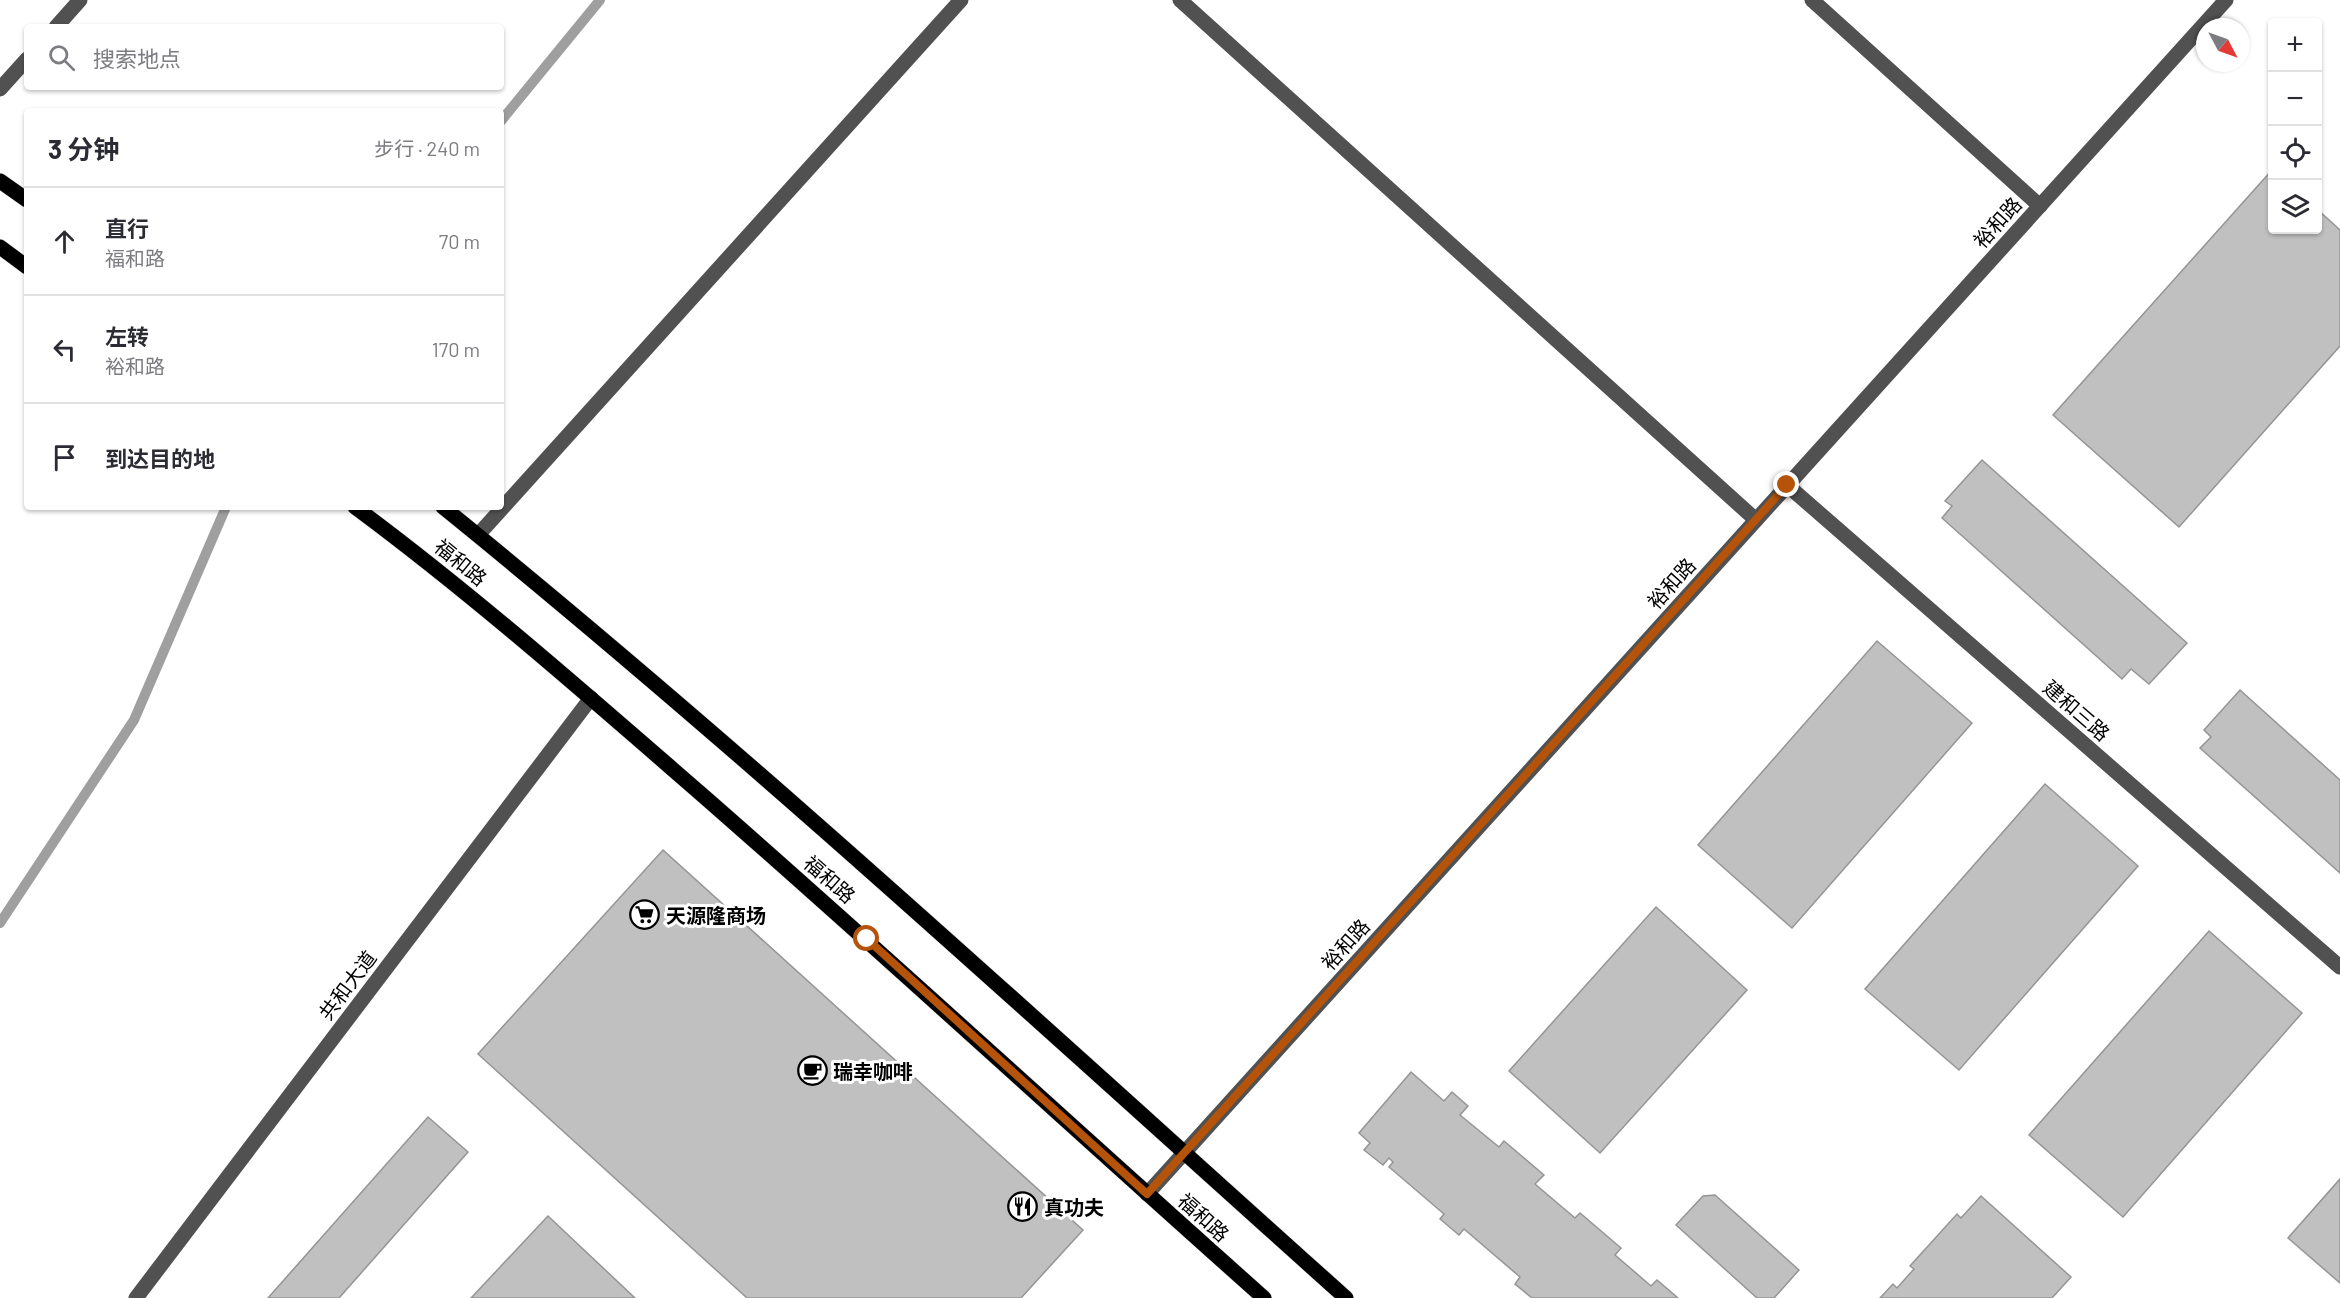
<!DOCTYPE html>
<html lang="zh">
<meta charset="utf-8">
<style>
body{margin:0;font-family:Barlow,"Noto Sans SC",sans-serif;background:#f7f7f7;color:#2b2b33}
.controls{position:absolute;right:18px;top:18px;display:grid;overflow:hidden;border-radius:6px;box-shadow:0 2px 4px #0004}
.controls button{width:54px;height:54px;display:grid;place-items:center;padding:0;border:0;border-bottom:2px solid #e1e1e2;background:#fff;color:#2b2b33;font:30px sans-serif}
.compass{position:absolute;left:2196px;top:18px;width:54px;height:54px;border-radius:50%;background:#fff;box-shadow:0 2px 4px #0004;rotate:131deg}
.stop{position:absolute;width:18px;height:18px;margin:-14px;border:4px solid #b45309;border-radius:50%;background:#fff}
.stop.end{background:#b45309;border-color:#fff;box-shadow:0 2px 6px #0008}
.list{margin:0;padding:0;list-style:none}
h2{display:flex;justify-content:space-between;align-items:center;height:78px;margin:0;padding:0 24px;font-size:26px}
h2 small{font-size:20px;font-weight:400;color:#7c7c81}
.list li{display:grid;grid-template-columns:39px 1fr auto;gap:18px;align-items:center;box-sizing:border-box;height:108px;padding:0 24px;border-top:2px solid #e1e1e2}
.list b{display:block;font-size:22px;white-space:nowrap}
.list p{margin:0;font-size:20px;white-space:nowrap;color:#7c7c81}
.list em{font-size:20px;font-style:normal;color:#7c7c81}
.icon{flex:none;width:33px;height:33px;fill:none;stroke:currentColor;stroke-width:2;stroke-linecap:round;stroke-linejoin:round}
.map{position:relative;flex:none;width:2340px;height:1298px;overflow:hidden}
.search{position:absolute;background:#fff;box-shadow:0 2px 4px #0004;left:24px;top:24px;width:480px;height:66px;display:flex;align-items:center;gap:15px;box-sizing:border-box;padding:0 21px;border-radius:6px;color:#7c7c81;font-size:22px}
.panel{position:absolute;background:#fff;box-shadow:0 2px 4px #0004;left:24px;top:108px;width:480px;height:402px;border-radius:6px}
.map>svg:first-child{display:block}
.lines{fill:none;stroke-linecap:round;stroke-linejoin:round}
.stream{stroke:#9f9f9f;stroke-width:10}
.building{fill:#c0c0c0;stroke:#959595;stroke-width:1.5}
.major-casing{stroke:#dbdbdb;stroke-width:16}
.minor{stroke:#515151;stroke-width:15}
.major{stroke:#000;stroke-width:15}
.route{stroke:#b45309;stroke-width:8}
.labels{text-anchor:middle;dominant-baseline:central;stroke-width:6;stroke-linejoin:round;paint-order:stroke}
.street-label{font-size:20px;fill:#000;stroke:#fff}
.poi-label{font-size:20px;font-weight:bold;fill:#000;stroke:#fff;text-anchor:start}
</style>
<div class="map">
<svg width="2340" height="1298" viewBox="0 0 2340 1298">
<rect width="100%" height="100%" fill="#fff"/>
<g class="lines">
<g class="stream">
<polyline points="501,121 600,0"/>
<polyline points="0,923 134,720 226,507"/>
</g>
</g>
<g class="building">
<polygon points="2272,170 2272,230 2318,230 2318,210 2340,230 2340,346 2179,527 2053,415"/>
<polygon points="1982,460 2187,643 2149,684 2131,669 2122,679 1942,518 1952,506 1945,501"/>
<polygon points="1877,641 1972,723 1792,928 1698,845"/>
<polygon points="2240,690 2340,780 2340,873 2200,748 2211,737 2204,730"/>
<polygon points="2045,784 2138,866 1959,1070 1865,989"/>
<polygon points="663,850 1083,1230 1021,1298 747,1298 478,1054"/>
<polygon points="1656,907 1747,990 1600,1153 1509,1071"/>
<polygon points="2209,931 2302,1013 2123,1217 2029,1135"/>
<polygon points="1411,1072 1444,1101 1452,1092 1468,1106 1460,1115 1499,1147 1504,1141 1544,1175 1535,1184 1575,1218 1580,1213 1621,1248 1615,1255 1651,1286 1657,1280 1678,1298 1532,1298 1515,1284 1520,1277 1464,1229 1459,1235 1440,1219 1444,1214 1389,1167 1393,1162 1389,1158 1383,1165 1364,1150 1370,1143 1359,1133"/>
<polygon points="428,1117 468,1152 339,1298 268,1298"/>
<polygon points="2340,1179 2340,1283 2288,1238"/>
<polygon points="1715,1195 1799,1270 1774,1298 1757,1298 1676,1225 1703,1196"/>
<polygon points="1981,1196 2071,1277 2052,1298 1880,1298 1893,1284 1897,1288 1914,1269 1910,1266 1957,1214 1961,1218"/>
<polygon points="548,1216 635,1298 471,1298"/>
</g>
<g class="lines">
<defs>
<g id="major">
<polyline points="0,181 27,200"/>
<polyline points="0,247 27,267"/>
<path d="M355 507C475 596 587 695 700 793 890 959 1075 1130 1264 1298"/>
<path d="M443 507C754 759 1048 1031 1346 1298"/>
</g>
</defs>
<use href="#major" class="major-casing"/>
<g class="minor">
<polyline points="1180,0 1756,520"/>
<polyline points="1812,0 2040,206"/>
<polyline points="56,27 80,0"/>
<polyline points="0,89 27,59"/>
<polyline points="1787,485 2340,967"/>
<polyline points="478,535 961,0"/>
<polyline points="1147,1194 2226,0"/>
<polyline points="136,1298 591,698"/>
</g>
<use href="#major" class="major"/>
</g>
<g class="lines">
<polyline class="route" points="867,939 1147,1194 1787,485"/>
</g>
<defs>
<symbol id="supermarket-ring" viewBox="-11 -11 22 22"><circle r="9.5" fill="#fff" stroke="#000" stroke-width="1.5"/><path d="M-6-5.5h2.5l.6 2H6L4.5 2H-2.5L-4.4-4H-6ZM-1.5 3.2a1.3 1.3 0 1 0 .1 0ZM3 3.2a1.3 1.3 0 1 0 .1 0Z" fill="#000"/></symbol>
<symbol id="cafe-ring" viewBox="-11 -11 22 22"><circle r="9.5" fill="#fff" stroke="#000" stroke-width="1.5"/><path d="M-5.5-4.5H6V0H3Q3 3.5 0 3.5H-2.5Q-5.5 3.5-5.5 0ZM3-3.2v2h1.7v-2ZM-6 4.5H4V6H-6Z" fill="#000"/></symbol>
<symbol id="restaurant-ring" viewBox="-11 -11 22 22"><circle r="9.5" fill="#fff" stroke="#000" stroke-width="1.5"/><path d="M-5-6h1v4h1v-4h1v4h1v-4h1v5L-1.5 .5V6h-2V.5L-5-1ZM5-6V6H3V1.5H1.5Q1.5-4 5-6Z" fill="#000"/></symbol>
</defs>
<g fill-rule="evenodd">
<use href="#supermarket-ring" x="628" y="898" width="33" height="33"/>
<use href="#cafe-ring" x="796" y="1054" width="33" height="33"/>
<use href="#restaurant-ring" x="1006" y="1190" width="33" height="33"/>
</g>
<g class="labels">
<g class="street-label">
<text transform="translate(1997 222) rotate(-48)">裕和路</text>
<text transform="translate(461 562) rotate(39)">福和路</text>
<text transform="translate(1671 583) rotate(-48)">裕和路</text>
<text transform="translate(2077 710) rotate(41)">建和三路</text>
<text transform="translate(830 879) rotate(41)">福和路</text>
<text transform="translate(1345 944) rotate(-48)">裕和路</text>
<text transform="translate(347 985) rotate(-53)">共和大道</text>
<text transform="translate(1204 1217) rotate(42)">福和路</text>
</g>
<g class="poi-label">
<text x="666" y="915">天源隆商场</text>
<text x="833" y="1071">瑞幸咖啡</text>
<text x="1044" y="1207">真功夫</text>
</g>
</g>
</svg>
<div class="controls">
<button>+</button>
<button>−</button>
<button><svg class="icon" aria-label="locate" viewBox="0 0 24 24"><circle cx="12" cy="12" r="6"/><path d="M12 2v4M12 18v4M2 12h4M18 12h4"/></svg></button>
<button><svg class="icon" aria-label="layers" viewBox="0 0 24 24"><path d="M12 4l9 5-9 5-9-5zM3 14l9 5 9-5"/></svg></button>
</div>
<svg class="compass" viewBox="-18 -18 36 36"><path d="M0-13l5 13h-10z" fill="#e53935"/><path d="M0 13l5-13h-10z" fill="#7c7c81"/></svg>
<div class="stop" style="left:867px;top:939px"></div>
<div class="stop end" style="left:1787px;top:485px"></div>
<div class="search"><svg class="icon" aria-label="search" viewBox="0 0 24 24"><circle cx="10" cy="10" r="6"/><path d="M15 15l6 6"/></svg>搜索地点</div>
<section class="panel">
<h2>3 分钟<small>步行 · 240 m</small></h2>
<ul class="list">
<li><svg class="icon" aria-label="ahead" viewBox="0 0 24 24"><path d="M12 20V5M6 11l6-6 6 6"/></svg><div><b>直行</b><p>福和路</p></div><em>70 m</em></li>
<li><svg class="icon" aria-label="left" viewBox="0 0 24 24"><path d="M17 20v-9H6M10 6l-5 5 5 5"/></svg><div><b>左转</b><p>裕和路</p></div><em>170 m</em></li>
<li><svg class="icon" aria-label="arrive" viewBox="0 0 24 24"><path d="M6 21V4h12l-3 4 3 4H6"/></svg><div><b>到达目的地</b></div></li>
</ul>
</section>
</div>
